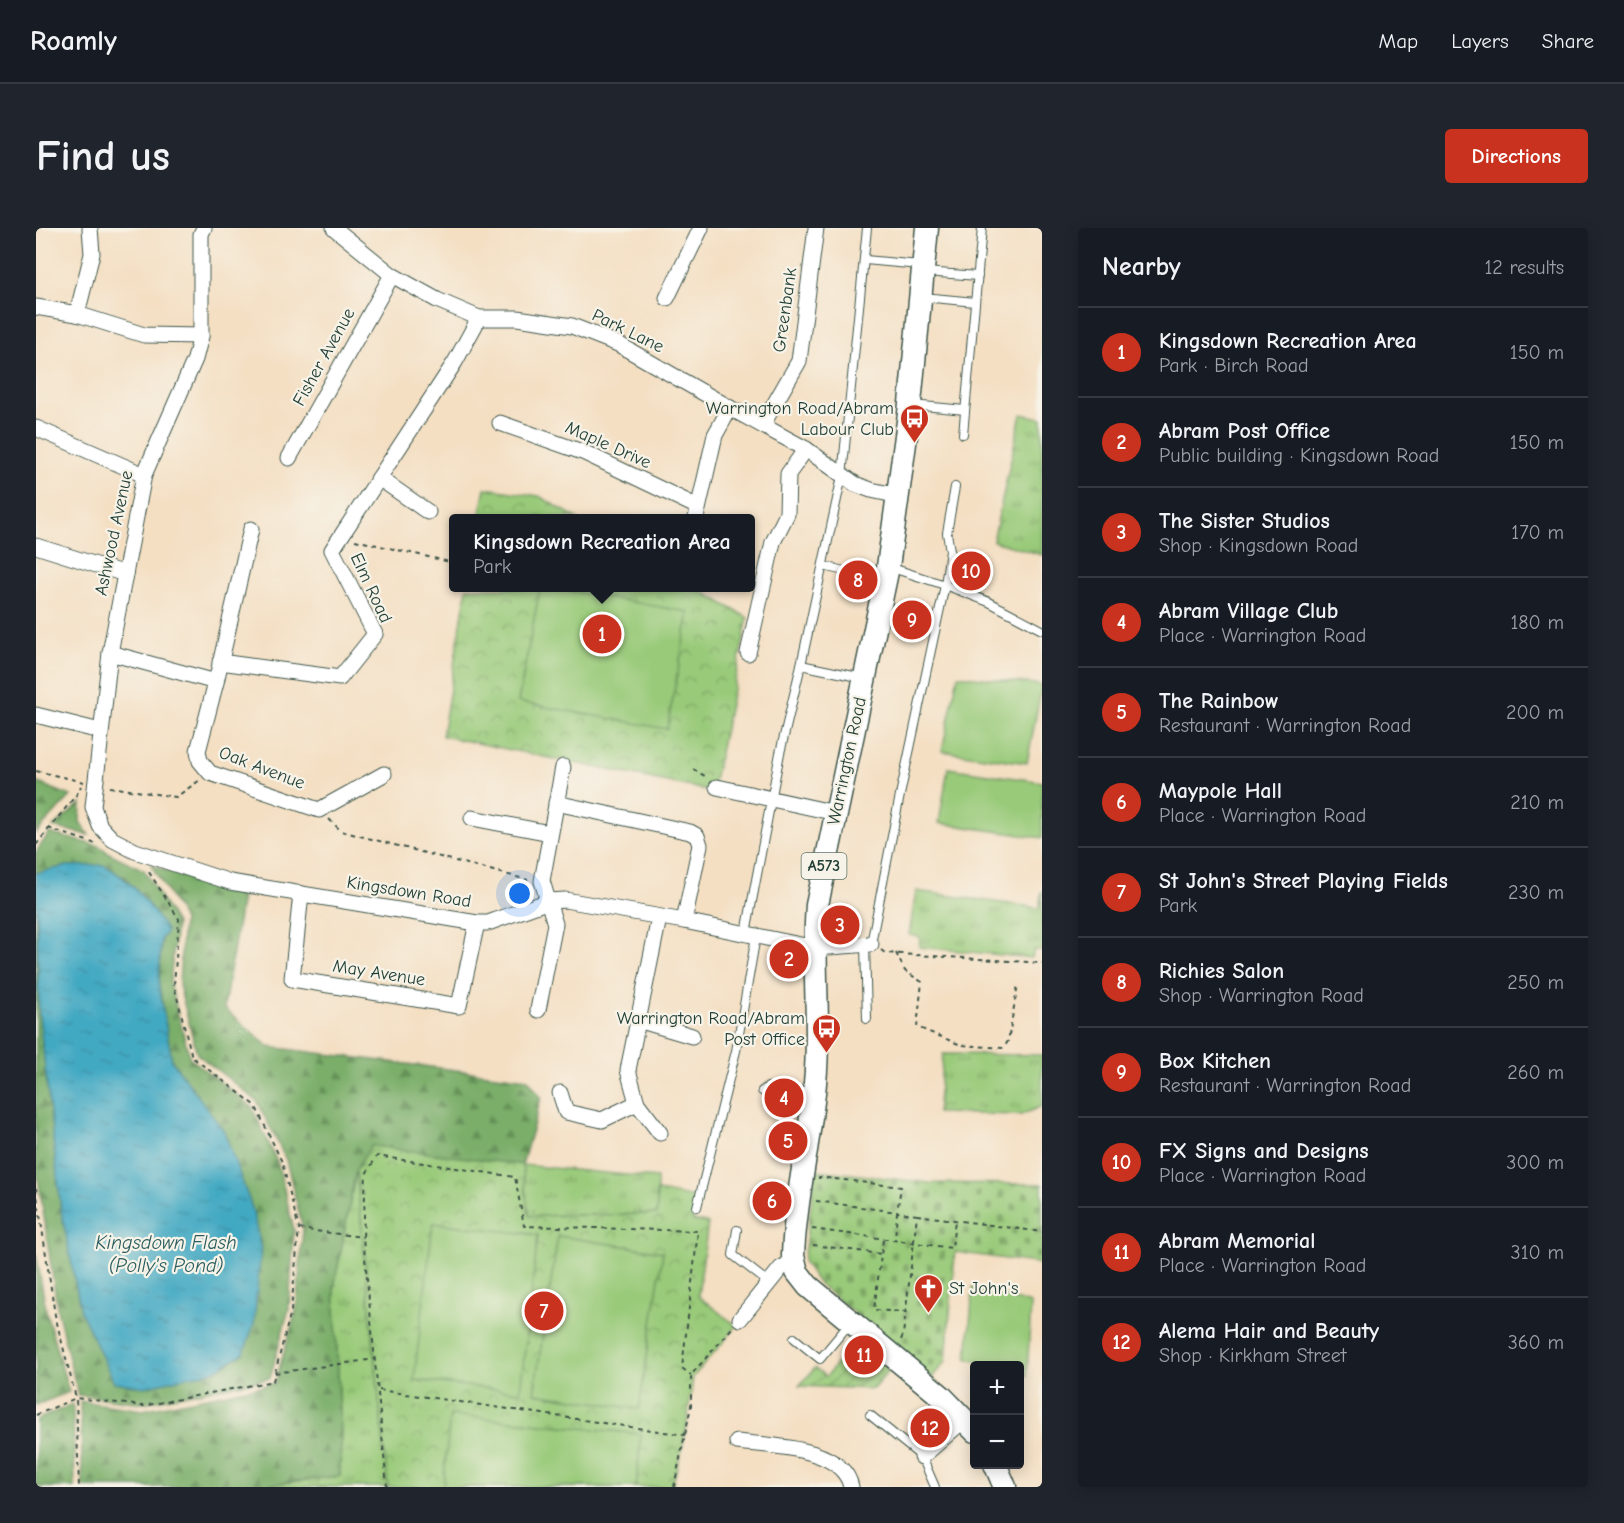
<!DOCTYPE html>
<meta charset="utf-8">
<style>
body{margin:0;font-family:"Comic Neue",sans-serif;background:#20242c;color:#f1f3f6}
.controls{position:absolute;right:18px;bottom:18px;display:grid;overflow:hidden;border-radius:6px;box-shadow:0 3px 15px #0003}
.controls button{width:54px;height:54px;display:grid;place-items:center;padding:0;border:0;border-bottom:2px solid #363941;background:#171b24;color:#f1f3f6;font:30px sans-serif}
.you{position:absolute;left:484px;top:666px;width:21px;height:21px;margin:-15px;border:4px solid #fff;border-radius:50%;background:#1a73e8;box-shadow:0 0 0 9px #1a73e833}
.badge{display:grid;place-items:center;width:39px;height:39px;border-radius:50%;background:#c8321e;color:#fff;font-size:20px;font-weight:700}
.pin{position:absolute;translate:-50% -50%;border:3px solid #fff;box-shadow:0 2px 6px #0006}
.popup{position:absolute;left:413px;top:286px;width:306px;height:78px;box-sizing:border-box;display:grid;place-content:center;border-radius:6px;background:#171b24;filter:drop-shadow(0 2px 4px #0005);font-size:20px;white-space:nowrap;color:#9ea1a6}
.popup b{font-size:22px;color:#f1f3f6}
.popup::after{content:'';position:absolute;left:50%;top:100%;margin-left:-12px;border:12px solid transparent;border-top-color:#171b24}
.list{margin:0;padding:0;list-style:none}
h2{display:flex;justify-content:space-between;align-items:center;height:78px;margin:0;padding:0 24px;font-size:26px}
h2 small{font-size:20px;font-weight:400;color:#9ea1a6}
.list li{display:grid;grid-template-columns:39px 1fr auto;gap:18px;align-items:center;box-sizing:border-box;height:90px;padding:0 24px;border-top:2px solid #363941}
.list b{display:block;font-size:22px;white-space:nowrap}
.list p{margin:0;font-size:20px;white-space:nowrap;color:#9ea1a6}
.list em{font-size:20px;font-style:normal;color:#9ea1a6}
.map{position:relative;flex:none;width:1006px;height:1259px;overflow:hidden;border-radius:6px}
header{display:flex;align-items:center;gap:36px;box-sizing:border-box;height:84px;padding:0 30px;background:#171b24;border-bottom:2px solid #363941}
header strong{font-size:28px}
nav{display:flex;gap:33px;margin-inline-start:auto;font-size:21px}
.intro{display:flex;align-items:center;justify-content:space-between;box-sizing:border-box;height:144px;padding:0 36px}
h1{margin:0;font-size:42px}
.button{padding:15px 27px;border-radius:6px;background:#c8321e;color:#fff;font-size:21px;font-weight:700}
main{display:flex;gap:36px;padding:0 36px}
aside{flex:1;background:#171b24;border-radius:6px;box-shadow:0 3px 15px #0003}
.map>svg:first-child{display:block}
.grass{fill:url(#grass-tufts);stroke:#5c8456;stroke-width:1.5}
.forest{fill:url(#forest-firs);stroke:#4c764e;stroke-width:1.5}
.cemetery{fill:url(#cemetery-stones);stroke:#5c8456;stroke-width:1.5}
.park{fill:url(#park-crowns);stroke:#5c8456;stroke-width:1.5}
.garden{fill:url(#garden-furrows);stroke:#5c8456;stroke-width:1.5}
.pitch{fill:#99ca79;stroke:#5c8456;stroke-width:1.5}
.water{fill:url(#water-ripples);stroke:#31737c;stroke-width:1.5}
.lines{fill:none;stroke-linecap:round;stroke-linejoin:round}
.service-casing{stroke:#3f5549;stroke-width:10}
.minor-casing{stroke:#3f5549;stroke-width:17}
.primary-casing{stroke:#3f5549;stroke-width:25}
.path{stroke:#3f5549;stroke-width:2;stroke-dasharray:4.5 4.5;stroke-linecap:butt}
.service{stroke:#fff;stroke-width:8}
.minor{stroke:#fff;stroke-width:15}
.primary{stroke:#fff;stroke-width:22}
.labels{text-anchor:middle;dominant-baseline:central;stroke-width:4.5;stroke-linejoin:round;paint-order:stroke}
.shield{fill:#f7f3e8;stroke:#60746a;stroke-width:1.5}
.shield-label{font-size:16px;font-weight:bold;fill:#1f3d34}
.street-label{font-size:18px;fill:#1f3d34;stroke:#f7f3e8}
.poi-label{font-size:18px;fill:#1f3d34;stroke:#f7f3e8;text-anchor:end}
.water-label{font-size:20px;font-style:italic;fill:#2a5d5f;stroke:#f7f3e8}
</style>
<header>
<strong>Roamly</strong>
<nav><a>Map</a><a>Layers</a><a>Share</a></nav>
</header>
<div class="intro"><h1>Find us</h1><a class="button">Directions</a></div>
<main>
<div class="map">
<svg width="1006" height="1259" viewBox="0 0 1006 1259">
<defs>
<pattern id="grass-tufts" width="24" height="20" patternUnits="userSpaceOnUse" patternTransform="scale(1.5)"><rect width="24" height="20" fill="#99ca79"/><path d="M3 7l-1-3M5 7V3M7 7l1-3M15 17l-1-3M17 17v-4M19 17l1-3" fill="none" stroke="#7ca564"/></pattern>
<pattern id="forest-firs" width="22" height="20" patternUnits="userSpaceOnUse" patternTransform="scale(1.5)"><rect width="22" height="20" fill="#7aae69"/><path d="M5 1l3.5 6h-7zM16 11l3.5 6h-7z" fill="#638f57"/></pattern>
<pattern id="cemetery-stones" width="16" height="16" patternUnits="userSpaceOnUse" patternTransform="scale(1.5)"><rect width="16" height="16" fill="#99ca79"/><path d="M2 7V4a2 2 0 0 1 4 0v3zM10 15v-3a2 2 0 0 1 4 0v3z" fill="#7ca564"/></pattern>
<pattern id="park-crowns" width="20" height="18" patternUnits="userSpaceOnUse" patternTransform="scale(1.5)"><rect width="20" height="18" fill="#99ca79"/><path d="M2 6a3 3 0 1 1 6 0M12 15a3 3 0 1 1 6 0" fill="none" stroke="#7ca564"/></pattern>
<pattern id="garden-furrows" width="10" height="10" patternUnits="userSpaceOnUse" patternTransform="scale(1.5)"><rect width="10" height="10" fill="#99ca79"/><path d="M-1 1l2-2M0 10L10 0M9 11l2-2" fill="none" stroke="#7ca564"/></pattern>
<pattern id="water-ripples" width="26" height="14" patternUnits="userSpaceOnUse" patternTransform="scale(1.5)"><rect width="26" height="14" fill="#43a9c3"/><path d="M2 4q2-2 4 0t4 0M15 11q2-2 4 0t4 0" fill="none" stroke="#378b9f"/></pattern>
</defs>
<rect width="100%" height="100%" fill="#f7f3e8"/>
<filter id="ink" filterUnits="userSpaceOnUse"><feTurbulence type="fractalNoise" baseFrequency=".0167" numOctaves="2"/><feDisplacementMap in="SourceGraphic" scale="12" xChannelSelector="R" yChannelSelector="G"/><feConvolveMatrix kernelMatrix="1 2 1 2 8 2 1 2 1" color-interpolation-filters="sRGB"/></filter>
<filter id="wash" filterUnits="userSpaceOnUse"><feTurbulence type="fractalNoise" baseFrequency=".008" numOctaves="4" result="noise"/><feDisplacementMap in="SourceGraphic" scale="24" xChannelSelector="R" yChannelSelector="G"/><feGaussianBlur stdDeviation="1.35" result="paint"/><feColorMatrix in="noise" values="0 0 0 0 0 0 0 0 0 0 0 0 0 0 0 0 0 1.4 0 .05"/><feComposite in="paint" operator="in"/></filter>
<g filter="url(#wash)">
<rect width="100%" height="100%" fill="#f4dfc3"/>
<g class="grass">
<polygon points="985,186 1006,190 1006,327 957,313"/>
<polygon points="880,663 1003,680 1006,663 1006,723 998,722 996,730 883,719 884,709 873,707"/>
<polygon points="907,826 1006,827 1006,878 985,887 901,885"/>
<polygon points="486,937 621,950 621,986 492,988"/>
<polygon points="320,942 352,1259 211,1259 304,1248 305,1207 298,1059"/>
</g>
<g class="forest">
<polygon points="0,554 35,568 0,605"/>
<polygon points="45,575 44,594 53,607 17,599"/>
<polygon points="13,605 63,618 73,625 108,642 140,696 134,756 154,830 216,879 242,936 258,1002 253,1081 234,1150 107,1175 42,1167 22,1085 0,936 0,681 3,786 25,982 45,1084 78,1153 108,1158 178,1143 208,1125 225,1021 216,980 188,904 136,833 123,758 125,711 131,703 102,664 87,648 31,638 0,645 0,624"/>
<polygon points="115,637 206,669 188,780 233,819 492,851 505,870 486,937 335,918 320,942 298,1059 305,1207 304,1248 211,1259 47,1259 44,1173 107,1182 239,1155 260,1083 267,1001 250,932 221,873 161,826 143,757 147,690"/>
<polygon points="0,1025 11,1087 33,1164 0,1177"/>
<polygon points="37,1176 39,1259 0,1259 0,1192"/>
</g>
<polygon class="cemetery" points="780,942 894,955 1006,956 1006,1036 919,1024 910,1133 896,1150 782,1055 767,1033"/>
<g class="park">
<polygon points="449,260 503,268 541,290 443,290"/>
<polygon points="431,360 660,360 712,390 676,563 406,508"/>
<polygon points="335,918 486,937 493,988 621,986 621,963 660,970 657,993 672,995 662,1068 701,1098 657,1149 650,1204 636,1259 352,1259 320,942"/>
</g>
<polygon class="garden" points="820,1111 854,1141 837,1161 763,1158 779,1140 790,1149"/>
<g class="pitch">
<polygon points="504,360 517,360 653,384 631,501 482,474"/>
<polygon points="922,447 1006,457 991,535 906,523"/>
<polygon points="912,540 1006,554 1006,610 903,595"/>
<polygon points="397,995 502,1007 484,1164 378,1152"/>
<polygon points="522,1008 627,1024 603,1181 498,1165"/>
<polygon points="937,1059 995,1076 991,1148 984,1146 984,1138 955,1137 931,1131"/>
<polygon points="414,1187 605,1206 600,1259 407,1259"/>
</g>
<path class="water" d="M68 637C100 655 111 675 131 703L125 711 123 758 136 833 188 903 216 980 225 1021 218 1096 208 1125 178 1143 108 1159 78 1154 45 1084 25 982 3 786 0 645 31 638Z"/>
</g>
<g filter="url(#ink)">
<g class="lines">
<defs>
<g id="service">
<polyline points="829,32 884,37"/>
<polyline points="889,44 942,48"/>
<polyline points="887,69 939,74"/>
<polyline points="876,177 929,182"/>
<polyline points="927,206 946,0"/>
<polyline points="787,338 847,352"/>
<polyline points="853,339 909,357 953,374 1006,402"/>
<polyline points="765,437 827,450"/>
<polyline points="710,705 744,525 765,437 806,248 831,0"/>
<polyline points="829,716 831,791"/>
<polyline points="835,716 864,567 909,357 914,323 911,305 919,259"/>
<polyline points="726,863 732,859 776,866"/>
<polyline points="661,979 700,823 720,708"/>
<polyline points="701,1002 697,1027 733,1055"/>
<polyline points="758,1110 784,1131 814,1095"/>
<polyline points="834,1187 886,1229 899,1259"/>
</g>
<g id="minor">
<polyline points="168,0 165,6 165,108 159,131 108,247 74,425 57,579 64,598 76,611 99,623 194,654 441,695 452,695 513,673 529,672 648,693 779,720 835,716"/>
<polyline points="298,0 356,47 401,72 443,90 481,90 536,98 582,116 694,180 770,221 819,256 835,262 863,268"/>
<polyline points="631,70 665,0"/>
<polyline points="0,79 41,86 108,107 165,108"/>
<polyline points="41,86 56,26 54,0"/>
<polyline points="464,195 549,225 662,279"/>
<polyline points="727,196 763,133 780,0"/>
<polyline points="0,200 108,247"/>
<polyline points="253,230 356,47"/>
<polyline points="343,250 392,284"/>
<polyline points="660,290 679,207 694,180"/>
<polyline points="215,301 180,454 162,523 164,533 174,545 283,582 348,546"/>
<polyline points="0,318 89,346"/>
<polyline points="74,425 180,454"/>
<polyline points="712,425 737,314 751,286 752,246 770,221"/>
<polyline points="184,434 304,450 339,406 296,322 419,134 443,90"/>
<polyline points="0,487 64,503"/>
<polyline points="681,559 800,585"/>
<polyline points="520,575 654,604 661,608 664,617 648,693"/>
<polyline points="436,590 514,605"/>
<polyline points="265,666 256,751 423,778 441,695"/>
<polyline points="623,690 592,842 601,875 624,905"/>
<polyline points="502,782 519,696 506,653 527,539"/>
<polyline points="602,792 656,808"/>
<polyline points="524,865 530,884 566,892 601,875"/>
<polyline points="704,1091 745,1040 758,1033"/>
<path d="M701 1214C733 1218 807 1218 815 1259"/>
<polyline points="886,1229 929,1191"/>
</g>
<g id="primary">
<path d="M891 0 873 186 852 339 781 677C776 737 785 796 779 855 774 913 759 970 757 1028L761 1044 772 1058 905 1168 939 1203"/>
<polyline points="959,1236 969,1259"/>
</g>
</defs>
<use href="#service" class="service-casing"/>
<use href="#minor" class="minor-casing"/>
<use href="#primary" class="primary-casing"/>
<g class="path">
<polyline points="319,312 418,335"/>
<polyline points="657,541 672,550"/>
<polyline points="0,543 48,554"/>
<polyline points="74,559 140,569 164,552"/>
<polyline points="293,591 305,603 492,652"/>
<polyline points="12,600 63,617"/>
<polyline points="0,617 41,566 45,558"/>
<polyline points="845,722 849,725 1006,735"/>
<polyline points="860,725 869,743 886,754 881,799 925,817 968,820 972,813 982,756"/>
<polyline points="783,951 783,949 865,959 861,984 881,987"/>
<polyline points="0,960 19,1087 40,1170 43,1259"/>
<polyline points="780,973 861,984 859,1012"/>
<polyline points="263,1001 327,1009"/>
<polyline points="776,1001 916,1020 919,992"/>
<polyline points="847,1012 838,1082 870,1084"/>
<polyline points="777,1017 845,1026"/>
<polyline points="865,1112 867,1107 881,987 1006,1004"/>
<polyline points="239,1145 339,1131"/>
<polyline points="343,1162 649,1207"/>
<polyline points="0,1187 40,1170 107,1178 237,1153 255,1083 263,1001 246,934 219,877 156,829 138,757 143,691 111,641"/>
<polyline points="351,1259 327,1009 330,946 341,928 479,949 488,998 662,1003 646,1140 655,1147"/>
<polyline points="638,1259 655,1178 655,1147 696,1100"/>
</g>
<use href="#service" class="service"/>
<use href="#minor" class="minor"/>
<use href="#primary" class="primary"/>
</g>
</g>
<defs>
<symbol id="bus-pin" viewBox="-11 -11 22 30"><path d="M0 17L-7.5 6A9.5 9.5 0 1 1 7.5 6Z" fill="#c8321e" stroke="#f7f3e8"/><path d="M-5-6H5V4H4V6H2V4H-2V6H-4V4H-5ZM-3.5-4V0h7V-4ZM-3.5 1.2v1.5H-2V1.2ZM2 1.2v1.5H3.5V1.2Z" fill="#fff"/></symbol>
<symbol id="church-pin" viewBox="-11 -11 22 30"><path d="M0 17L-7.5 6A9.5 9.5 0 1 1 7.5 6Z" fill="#c8321e" stroke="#f7f3e8"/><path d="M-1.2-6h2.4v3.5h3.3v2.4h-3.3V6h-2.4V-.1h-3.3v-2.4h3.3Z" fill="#fff"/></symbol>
</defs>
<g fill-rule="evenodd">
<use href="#bus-pin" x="862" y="174" width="33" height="45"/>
<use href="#bus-pin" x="774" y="784" width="33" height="45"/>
<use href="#church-pin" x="876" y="1044" width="33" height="45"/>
</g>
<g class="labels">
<rect class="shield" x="765.5" y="625" width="45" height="26" rx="4.5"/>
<g class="shield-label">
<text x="788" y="638">A573</text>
</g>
<g class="street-label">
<text transform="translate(749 82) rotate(-82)">Greenbank</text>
<text transform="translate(592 103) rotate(26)">Park Lane</text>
<text transform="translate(288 129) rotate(-61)">Fisher Avenue</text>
<text transform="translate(572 217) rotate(24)">Maple Drive</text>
<text transform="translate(78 305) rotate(-78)">Ashwood Avenue</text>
<text transform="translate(335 360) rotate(65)">Elm Road</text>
<text transform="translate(811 533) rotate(-78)">Warrington Road</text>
<text transform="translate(226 540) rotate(21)">Oak Avenue</text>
<text transform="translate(373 664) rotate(9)">Kingsdown Road</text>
<text transform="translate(343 745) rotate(9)">May Avenue</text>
</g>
<g class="poi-label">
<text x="858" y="180">Warrington Road/Abram<tspan x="858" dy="21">Labour Club</tspan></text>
<text x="769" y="790">Warrington Road/Abram<tspan x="769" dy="21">Post Office</tspan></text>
<text x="913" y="1060" text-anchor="start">St John's</text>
</g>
<g class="water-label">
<text x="130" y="1014">Kingsdown Flash<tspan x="130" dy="23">(Polly's Pond)</tspan></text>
</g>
</g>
</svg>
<div class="controls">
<button>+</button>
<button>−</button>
</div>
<div class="you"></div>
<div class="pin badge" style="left:566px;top:406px">1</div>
<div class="popup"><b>Kingsdown Recreation Area</b>Park</div>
<div class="pin badge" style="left:753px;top:731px">2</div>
<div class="pin badge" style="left:804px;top:697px">3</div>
<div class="pin badge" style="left:748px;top:870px">4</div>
<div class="pin badge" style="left:752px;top:913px">5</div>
<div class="pin badge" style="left:736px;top:973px">6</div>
<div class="pin badge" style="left:508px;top:1083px">7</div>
<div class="pin badge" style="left:822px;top:352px">8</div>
<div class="pin badge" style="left:876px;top:392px">9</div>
<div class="pin badge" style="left:935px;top:343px">10</div>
<div class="pin badge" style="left:828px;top:1127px">11</div>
<div class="pin badge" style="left:894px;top:1200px">12</div>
</div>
<aside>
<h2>Nearby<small>12 results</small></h2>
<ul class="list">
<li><span class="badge">1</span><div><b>Kingsdown Recreation Area</b><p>Park · Birch Road</p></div><em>150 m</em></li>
<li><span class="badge">2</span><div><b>Abram Post Office</b><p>Public building · Kingsdown Road</p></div><em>150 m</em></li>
<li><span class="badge">3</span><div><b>The Sister Studios</b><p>Shop · Kingsdown Road</p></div><em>170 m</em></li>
<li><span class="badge">4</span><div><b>Abram Village Club</b><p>Place · Warrington Road</p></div><em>180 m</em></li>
<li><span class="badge">5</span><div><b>The Rainbow</b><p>Restaurant · Warrington Road</p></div><em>200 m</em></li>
<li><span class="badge">6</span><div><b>Maypole Hall</b><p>Place · Warrington Road</p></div><em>210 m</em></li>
<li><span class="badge">7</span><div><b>St John's Street Playing Fields</b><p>Park</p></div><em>230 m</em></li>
<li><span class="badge">8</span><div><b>Richies Salon</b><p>Shop · Warrington Road</p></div><em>250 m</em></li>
<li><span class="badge">9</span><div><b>Box Kitchen</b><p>Restaurant · Warrington Road</p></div><em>260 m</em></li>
<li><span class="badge">10</span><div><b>FX Signs and Designs</b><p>Place · Warrington Road</p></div><em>300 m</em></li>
<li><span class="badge">11</span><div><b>Abram Memorial</b><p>Place · Warrington Road</p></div><em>310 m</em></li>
<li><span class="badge">12</span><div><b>Alema Hair and Beauty</b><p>Shop · Kirkham Street</p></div><em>360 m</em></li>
</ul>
</aside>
</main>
